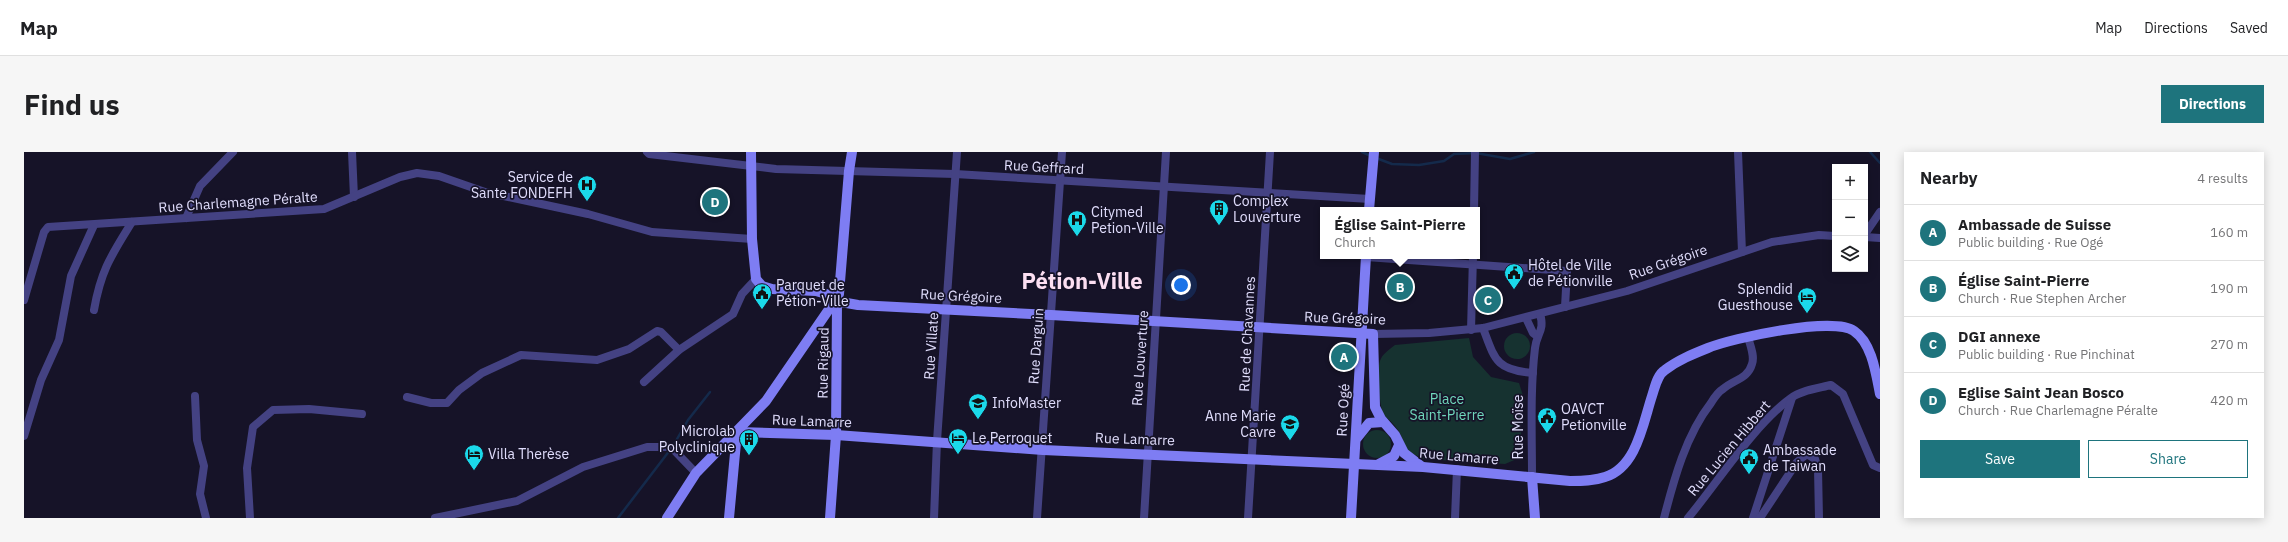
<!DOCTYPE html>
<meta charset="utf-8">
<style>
body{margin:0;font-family:"IBM Plex Sans",sans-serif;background:#f6f6f6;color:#202124}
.controls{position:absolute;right:12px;top:12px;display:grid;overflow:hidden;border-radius:0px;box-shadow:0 2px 10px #0003}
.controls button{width:36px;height:36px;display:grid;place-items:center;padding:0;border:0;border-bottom:1px solid #e0e0e0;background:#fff;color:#202124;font:20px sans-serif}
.you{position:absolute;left:1157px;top:133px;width:14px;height:14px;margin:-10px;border:3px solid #fff;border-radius:50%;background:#1a73e8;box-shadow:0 0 0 6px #1a73e833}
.badge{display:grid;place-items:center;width:26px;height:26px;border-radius:50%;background:#1e747d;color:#fff;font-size:13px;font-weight:700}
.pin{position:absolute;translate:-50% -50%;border:2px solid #fff;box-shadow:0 1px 4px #0006}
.popup{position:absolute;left:1296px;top:55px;width:160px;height:52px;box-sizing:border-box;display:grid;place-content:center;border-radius:0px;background:#fff;filter:drop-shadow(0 1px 3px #0005);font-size:13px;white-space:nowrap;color:#757577}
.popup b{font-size:15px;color:#202124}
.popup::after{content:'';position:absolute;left:50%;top:100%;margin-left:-8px;border:8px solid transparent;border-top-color:#fff}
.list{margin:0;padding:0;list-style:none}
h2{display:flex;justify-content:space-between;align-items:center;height:52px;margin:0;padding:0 16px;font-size:17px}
h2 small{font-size:13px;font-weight:400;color:#757577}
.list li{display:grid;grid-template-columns:26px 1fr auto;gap:12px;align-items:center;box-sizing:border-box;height:56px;padding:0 16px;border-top:1px solid #e0e0e0}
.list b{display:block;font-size:15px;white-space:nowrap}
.list p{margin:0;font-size:13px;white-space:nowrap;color:#757577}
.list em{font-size:13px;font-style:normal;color:#757577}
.actions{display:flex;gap:8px;padding:12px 16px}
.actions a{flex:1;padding:9px 0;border:1px solid #1e747d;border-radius:0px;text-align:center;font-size:14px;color:#1e747d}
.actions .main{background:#1e747d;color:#fff}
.icon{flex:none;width:22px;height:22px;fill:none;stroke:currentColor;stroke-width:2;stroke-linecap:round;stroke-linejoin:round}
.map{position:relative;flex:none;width:1856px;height:366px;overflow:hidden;border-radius:0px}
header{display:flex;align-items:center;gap:24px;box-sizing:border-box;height:56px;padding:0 20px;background:#fff;border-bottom:1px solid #e0e0e0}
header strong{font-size:19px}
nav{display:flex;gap:22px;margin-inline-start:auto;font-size:14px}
.intro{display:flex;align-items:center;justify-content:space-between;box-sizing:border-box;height:96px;padding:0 24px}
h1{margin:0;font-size:28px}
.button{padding:10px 18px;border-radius:0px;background:#1e747d;color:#fff;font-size:14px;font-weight:700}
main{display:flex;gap:24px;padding:0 24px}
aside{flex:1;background:#fff;border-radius:0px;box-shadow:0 2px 10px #0003}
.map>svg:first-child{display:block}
.green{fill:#163230}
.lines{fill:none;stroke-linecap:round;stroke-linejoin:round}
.stream{stroke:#142a4b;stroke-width:2.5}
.street{stroke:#444283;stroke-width:8}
.secondary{stroke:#7e7df3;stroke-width:10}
.labels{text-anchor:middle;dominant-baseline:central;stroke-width:3.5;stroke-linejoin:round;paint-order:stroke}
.street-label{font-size:14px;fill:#e0ddfc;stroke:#161328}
.poi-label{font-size:14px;fill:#e0ddfc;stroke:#161328;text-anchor:start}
.park-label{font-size:14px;fill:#6fd6bb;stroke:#161328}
.town-label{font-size:22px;font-weight:bold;fill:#fcdff2;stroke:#161328}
</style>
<header>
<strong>Map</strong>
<nav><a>Map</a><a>Directions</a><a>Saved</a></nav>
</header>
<div class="intro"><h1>Find us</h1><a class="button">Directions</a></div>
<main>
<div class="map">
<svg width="1856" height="366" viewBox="0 0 1856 366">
<rect width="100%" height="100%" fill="#161328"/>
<g class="green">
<circle cx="1493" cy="194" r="13"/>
<path d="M1445 186 1449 205 1467 225 1495 231 1500 247 1495 306 1481 312 1399 307 1382 298C1378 282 1372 272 1359 263 1356 252 1352 220 1356 209 1358 202 1366 197 1371 193Z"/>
<circle cx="1353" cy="292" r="14"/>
</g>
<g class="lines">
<g class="stream">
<polyline points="1338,0 1347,4"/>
<polyline points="1846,0 1856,11"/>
<polyline points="1352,6 1368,12 1395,13 1420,9 1430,2 1452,1 1486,7 1510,0"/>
<polyline points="649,294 664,268 686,240"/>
<polyline points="594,366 646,298"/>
</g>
<g class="street">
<polyline points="328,0 330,45"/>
<polyline points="623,0 625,2 752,17 931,22 1346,47"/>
<polyline points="1714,0 1718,100"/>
<polyline points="1450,58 1451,0"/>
<polyline points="162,66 176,34 209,0"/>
<polyline points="1841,82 1856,60"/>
<polyline points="1841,85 1856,86"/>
<polyline points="1342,105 1543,119 1541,155"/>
<polyline points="0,148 20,80 24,75 300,57 376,25 393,21 415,24 461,40 564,62 628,80 728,87"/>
<path d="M70 158C77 118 87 104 108 70"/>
<polyline points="1502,166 1509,181 1513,184"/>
<path d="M1459 176C1471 208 1472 218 1509 221"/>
<polyline points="1447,178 1449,104"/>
<polyline points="1349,182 1405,181 1459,176 1603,139 1748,90 1795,83 1811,84"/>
<polyline points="620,230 655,198 709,162 718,142 732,127"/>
<polyline points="171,244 173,288 180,314 176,342 182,366"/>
<polyline points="383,245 407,251 423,251 435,238 458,221 497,203 573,208 605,197 633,179 637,180 655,198"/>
<polyline points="0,284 17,228 35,188 47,124 70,73"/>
<path d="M1508 325C1508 282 1506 238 1511 196 1513 180 1521 179 1516 162"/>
<polyline points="226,366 223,316 229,275 249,258 285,257 338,262"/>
<polyline points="411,366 493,349 559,315 623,295 647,295 672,321"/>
<polyline points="910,366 913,289 933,0"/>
<polyline points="1013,366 1038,0"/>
<polyline points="1120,366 1142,0"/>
<polyline points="1224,366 1246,0"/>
<polyline points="1431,366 1433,317"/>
<path d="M1640 366C1650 327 1662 283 1687 251 1690 246 1694 240 1699 237 1709 228 1724 227 1728 212 1731 204 1726 193 1724 185"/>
<path d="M1664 366C1694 330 1730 273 1767 246 1777 238 1795 236 1807 233L1819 242 1849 313 1856 316"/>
<polyline points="1729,366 1768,246"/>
<polyline points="1736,366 1773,310 1783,302 1791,307 1794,317 1795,366"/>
</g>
<g class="secondary">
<polyline points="727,0 728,87 732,127 738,134 748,137 792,139 809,144"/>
<polyline points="1345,58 1350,0"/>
<polyline points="815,142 825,19 828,0"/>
<polyline points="817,150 834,153 1027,163 1349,182 1351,255 1357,267 1371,283 1380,301 1397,314"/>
<path d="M713 280 812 283 1019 298 1399 315 1546 329C1558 329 1570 329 1581 325 1613 315 1619 271 1628 244 1631 235 1633 223 1641 218 1654 208 1669 202 1684 196 1708 186 1810 164 1830 179 1848 191 1852 222 1856 242"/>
<polyline points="1333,286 1345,271 1359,270"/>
<polyline points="1355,312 1370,304 1375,293"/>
<polyline points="1508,325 1511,366"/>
<polyline points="643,366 672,321 742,249 810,150"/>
<polyline points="705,366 713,280"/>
<polyline points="806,366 812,283 813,151"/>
<polyline points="1327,366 1342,104"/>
</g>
</g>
<defs>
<symbol id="hospital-pin" viewBox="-11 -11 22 30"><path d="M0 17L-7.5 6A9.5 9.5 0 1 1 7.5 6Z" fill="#1bd9ea" stroke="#161328"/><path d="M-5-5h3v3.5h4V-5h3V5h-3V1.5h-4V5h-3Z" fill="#111"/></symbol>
<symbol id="building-pin" viewBox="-11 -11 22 30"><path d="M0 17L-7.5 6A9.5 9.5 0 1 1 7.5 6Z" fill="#1bd9ea" stroke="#161328"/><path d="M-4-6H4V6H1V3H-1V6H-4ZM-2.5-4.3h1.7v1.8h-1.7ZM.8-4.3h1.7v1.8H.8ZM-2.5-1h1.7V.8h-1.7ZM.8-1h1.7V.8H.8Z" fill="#111"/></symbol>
<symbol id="civic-pin" viewBox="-11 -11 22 30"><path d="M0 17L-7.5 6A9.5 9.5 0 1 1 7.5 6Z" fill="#1bd9ea" stroke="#161328"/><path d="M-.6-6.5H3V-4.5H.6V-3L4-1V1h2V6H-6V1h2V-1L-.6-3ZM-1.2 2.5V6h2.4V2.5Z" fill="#111"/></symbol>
<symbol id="hotel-pin" viewBox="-11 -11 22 30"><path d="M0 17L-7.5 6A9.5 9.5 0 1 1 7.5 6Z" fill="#1bd9ea" stroke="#161328"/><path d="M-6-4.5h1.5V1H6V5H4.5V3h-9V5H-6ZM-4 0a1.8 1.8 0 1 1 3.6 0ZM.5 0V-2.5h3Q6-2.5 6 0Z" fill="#111"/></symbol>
<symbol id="school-pin" viewBox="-11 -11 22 30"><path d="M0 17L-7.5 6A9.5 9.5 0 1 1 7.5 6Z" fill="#1bd9ea" stroke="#161328"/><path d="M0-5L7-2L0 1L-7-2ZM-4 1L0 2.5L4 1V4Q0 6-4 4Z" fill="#111"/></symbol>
</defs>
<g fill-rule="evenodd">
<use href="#hospital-pin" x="552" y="22" width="22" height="30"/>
<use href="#building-pin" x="1184" y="46" width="22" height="30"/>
<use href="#hospital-pin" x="1042" y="57" width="22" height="30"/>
<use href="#civic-pin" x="1479" y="110" width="22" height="30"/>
<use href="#civic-pin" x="727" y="130" width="22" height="30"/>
<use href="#hotel-pin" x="1772" y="134" width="22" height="30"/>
<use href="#school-pin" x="943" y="240" width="22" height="30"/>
<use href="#civic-pin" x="1512" y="254" width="22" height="30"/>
<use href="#school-pin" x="1255" y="261" width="22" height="30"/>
<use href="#hotel-pin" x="923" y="275" width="22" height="30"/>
<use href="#building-pin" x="714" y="276" width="22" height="30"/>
<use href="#hotel-pin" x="439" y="291" width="22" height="30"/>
<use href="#civic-pin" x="1714" y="295" width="22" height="30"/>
</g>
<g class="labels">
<g class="street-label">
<text transform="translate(1020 15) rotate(3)">Rue Geffrard</text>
<text transform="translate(214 50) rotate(-4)">Rue Charlemagne Péralte</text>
<text transform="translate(1644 110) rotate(-19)">Rue Grégoire</text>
<text transform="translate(937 144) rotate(3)">Rue Grégoire</text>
<text transform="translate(1321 166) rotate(2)">Rue Grégoire</text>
<text transform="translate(1223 182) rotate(-87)">Rue de Chavannes</text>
<text transform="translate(907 194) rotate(-86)">Rue Villate</text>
<text transform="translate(1012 194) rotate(-86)">Rue Darguin</text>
<text transform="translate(1116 206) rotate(-86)">Rue Louverture</text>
<text transform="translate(799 211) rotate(-89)">Rue Rigaud</text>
<text transform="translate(1319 258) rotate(-87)">Rue Ogé</text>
<text transform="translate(788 269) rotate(2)">Rue Lamarre</text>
<text transform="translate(1494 275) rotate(-90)">Rue Moïse</text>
<text transform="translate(1111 287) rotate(2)">Rue Lamarre</text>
<text transform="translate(1705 296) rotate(-50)">Rue Lucien Hibbert</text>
<text transform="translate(1435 304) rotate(5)">Rue Lamarre</text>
</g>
<g class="poi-label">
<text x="549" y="25" text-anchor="end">Service de<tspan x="549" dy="16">Sante FONDEFH</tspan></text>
<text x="1209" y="49">Complex<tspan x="1209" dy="16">Louverture</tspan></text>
<text x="1067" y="60">Citymed<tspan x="1067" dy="16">Petion-Ville</tspan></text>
<text x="1504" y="113">Hôtel de Ville<tspan x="1504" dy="16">de Pétionville</tspan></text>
<text x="752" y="133">Parquet de<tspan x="752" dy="16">Pétion-Ville</tspan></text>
<text x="1769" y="137" text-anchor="end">Splendid<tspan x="1769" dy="16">Guesthouse</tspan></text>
<text x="968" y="251">InfoMaster</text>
<text x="1537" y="257">OAVCT<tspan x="1537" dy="16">Petionville</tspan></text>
<text x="1252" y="264" text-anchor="end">Anne Marie<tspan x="1252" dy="16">Cavre</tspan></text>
<text x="711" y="279" text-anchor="end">Microlab<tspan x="711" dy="16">Polyclinique</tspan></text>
<text x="948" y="286">Le Perroquet</text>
<text x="1739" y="298">Ambassade<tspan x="1739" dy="16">de Taiwan</tspan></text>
<text x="464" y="302">Villa Therèse</text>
</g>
<g class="park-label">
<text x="1423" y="247">Place<tspan x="1423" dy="16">Saint-Pierre</tspan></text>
</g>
<g class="town-label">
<text x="1058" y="128">Pétion-Ville</text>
</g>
</g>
</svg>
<div class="controls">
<button>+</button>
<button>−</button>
<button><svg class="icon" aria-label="layers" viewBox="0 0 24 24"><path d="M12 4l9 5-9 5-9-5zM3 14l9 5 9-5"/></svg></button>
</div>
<div class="you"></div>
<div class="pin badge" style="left:1320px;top:205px">A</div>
<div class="pin badge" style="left:1376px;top:135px">B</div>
<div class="popup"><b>Église Saint-Pierre</b>Church</div>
<div class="pin badge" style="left:1464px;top:148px">C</div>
<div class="pin badge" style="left:691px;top:50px">D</div>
</div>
<aside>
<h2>Nearby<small>4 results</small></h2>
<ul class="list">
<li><span class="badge">A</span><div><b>Ambassade de Suisse</b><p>Public building · Rue Ogé</p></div><em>160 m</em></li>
<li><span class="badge">B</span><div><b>Église Saint-Pierre</b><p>Church · Rue Stephen Archer</p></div><em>190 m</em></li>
<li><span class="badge">C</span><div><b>DGI annexe</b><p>Public building · Rue Pinchinat</p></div><em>270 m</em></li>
<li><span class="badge">D</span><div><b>Eglise Saint Jean Bosco</b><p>Church · Rue Charlemagne Péralte</p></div><em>420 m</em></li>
</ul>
<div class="actions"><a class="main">Save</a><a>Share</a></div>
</aside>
</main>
